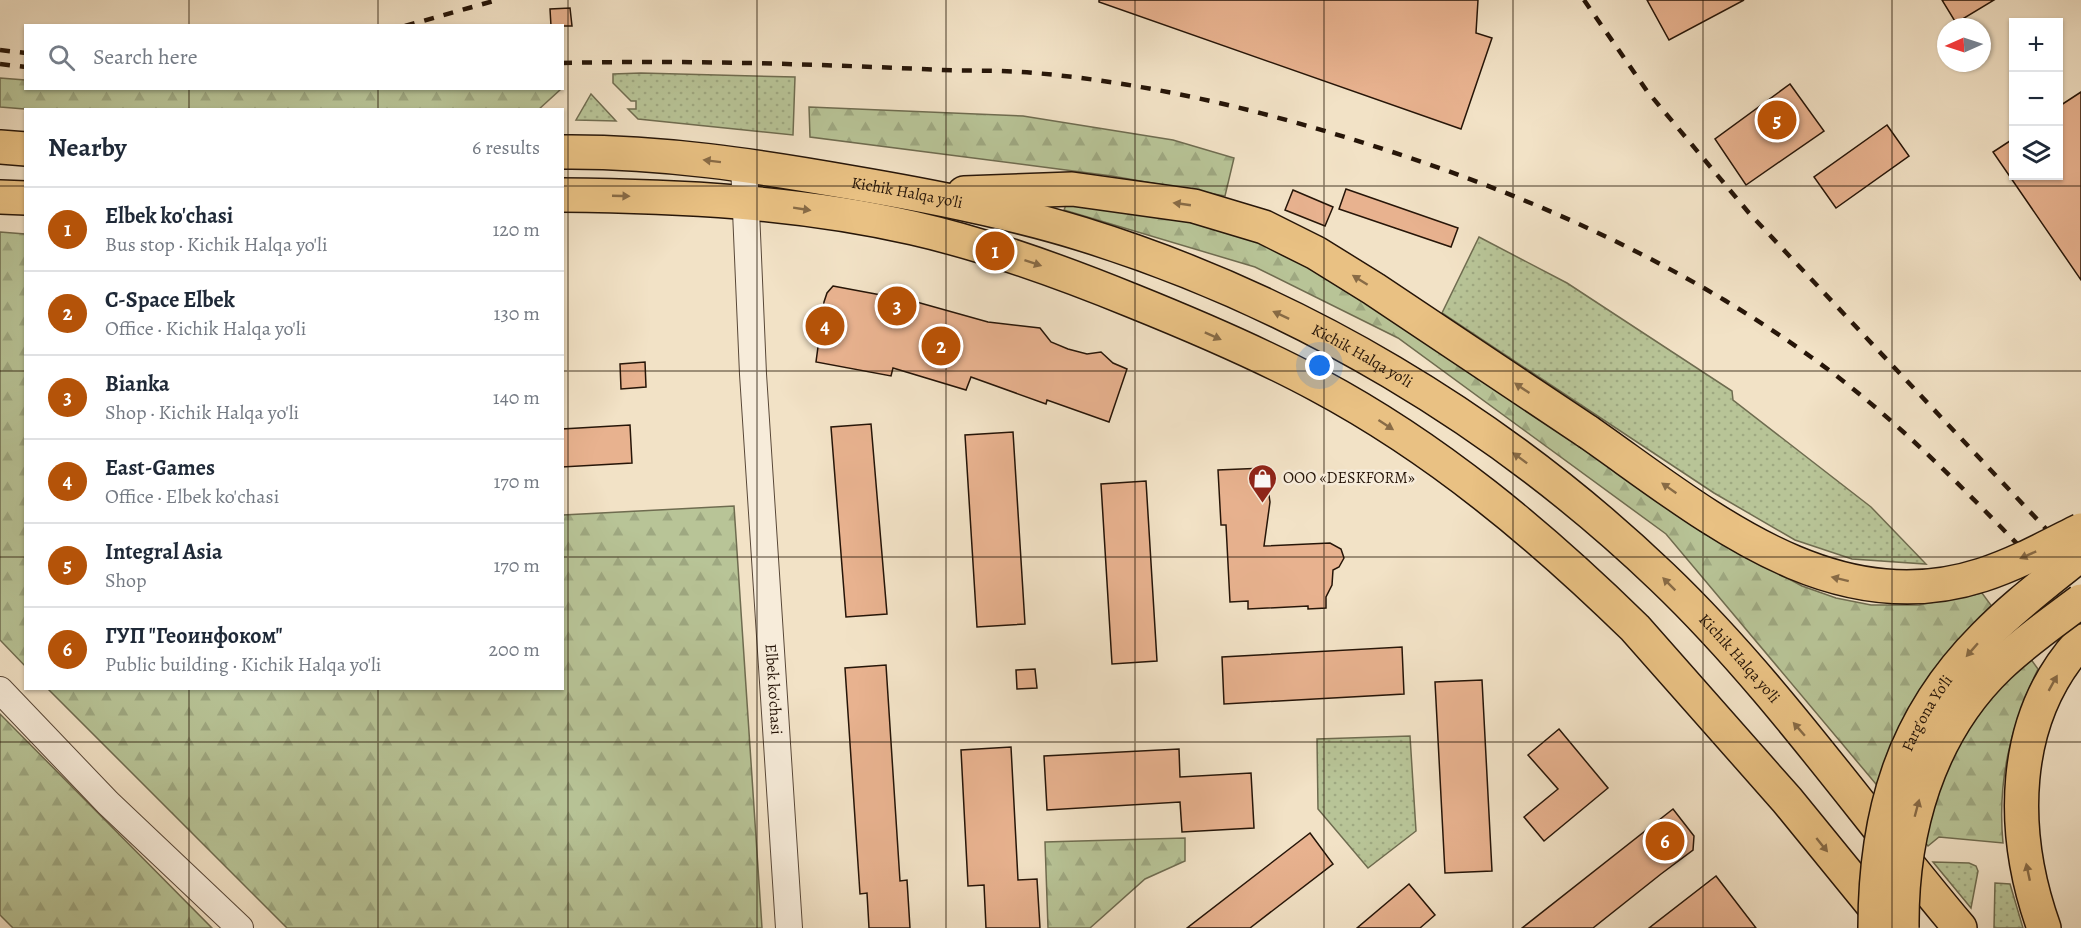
<!DOCTYPE html>
<meta charset="utf-8">
<style>
body{margin:0;font-family:Alegreya,serif;background:#f6f6f7;color:#1f2937}
.controls{position:absolute;right:18px;top:18px;display:grid;overflow:hidden;border-radius:0px;box-shadow:0 2px 4px #0004}
.controls button{width:54px;height:54px;display:grid;place-items:center;padding:0;border:0;border-bottom:2px solid #e0e1e3;background:#fff;color:#1f2937;font:30px sans-serif}
.compass{position:absolute;left:1937px;top:18px;width:54px;height:54px;border-radius:50%;background:#fff;box-shadow:0 2px 4px #0004;rotate:267deg}
.you{position:absolute;left:1320px;top:366px;width:21px;height:21px;margin:-15px;border:4px solid #fff;border-radius:50%;background:#1a73e8;box-shadow:0 0 0 9px #1a73e833}
.badge{display:grid;place-items:center;width:39px;height:39px;border-radius:50%;background:#b45309;color:#fff;font-size:20px;font-weight:700}
.pin{position:absolute;translate:-50% -50%;border:3px solid #fff;box-shadow:0 2px 6px #0006}
.list{margin:0;padding:0;list-style:none}
h2{display:flex;justify-content:space-between;align-items:center;height:78px;margin:0;padding:0 24px;font-size:26px}
h2 small{font-size:20px;font-weight:400;color:#747a83}
.list li{display:grid;grid-template-columns:39px 1fr auto;gap:18px;align-items:center;box-sizing:border-box;height:84px;padding:0 24px;border-top:2px solid #e0e1e3}
.list b{display:block;font-size:22px;white-space:nowrap}
.list p{margin:0;font-size:20px;white-space:nowrap;color:#747a83}
.list em{font-size:20px;font-style:normal;color:#747a83}
.icon{flex:none;width:33px;height:33px;fill:none;stroke:currentColor;stroke-width:2;stroke-linecap:round;stroke-linejoin:round}
.map{position:relative;flex:none;width:2081px;height:928px;overflow:hidden}
.search{position:absolute;background:#fff;box-shadow:0 2px 4px #0004;left:24px;top:24px;width:540px;height:66px;display:flex;align-items:center;gap:15px;box-sizing:border-box;padding:0 21px;border-radius:0px;color:#747a83;font-size:22px}
.panel{position:absolute;background:#fff;box-shadow:0 2px 4px #0004;left:24px;top:108px;width:540px;height:582px;border-radius:0px}
.map>svg:first-child{display:block}
.green{fill:url(#green-dots);stroke:#6f6c50;stroke-width:1.5}
.forest{fill:url(#forest-firs);stroke:#6f6c50;stroke-width:1.5}
.building{fill:#e8b28f;stroke:#261508;stroke-width:1.5}
.lines{fill:none;stroke-linecap:round;stroke-linejoin:round}
.minor-casing{stroke:#594838;stroke-width:28}
.highway-casing{stroke:#261508;stroke-width:36}
.minor{stroke:#f7ecda;stroke-width:26}
.highway{stroke:#e9c183;stroke-width:33}
.rail{stroke:#261508;stroke-width:4.5;stroke-dasharray:10 10;stroke-linecap:butt}
.major-bridge-casing{stroke:#261508;stroke-width:36;stroke-linecap:butt}
.highway-bridge-casing{stroke:#261508;stroke-width:36;stroke-linecap:butt}
.major-bridge{stroke:#e9c183;stroke-width:33}
.highway-bridge{stroke:#e9c183;stroke-width:33}
.oneway{fill:#886b46}
.grid{fill:none;stroke:#261508;stroke-width:1.5;stroke-opacity:0.55}
.labels{text-anchor:middle;dominant-baseline:central;stroke-width:5;stroke-linejoin:round;paint-order:stroke}
.street-label{font-size:16px;fill:#261508;stroke:#f7ecda}
.poi-label{font-size:16px;fill:#261508;stroke:#f7ecda;text-anchor:start}
</style>
<div class="map">
<svg width="2081" height="928" viewBox="0 0 2081 928">
<defs>
<pattern id="green-dots" width="8" height="8" patternUnits="userSpaceOnUse" patternTransform="scale(1.5)"><rect width="8" height="8" fill="#b8c497"/><path d="M2 2h.1M6 6h.1" fill="none" stroke="#9ea881" stroke-width="1.8" stroke-linecap="round"/></pattern>
<pattern id="forest-firs" width="22" height="20" patternUnits="userSpaceOnUse" patternTransform="scale(1.5)"><rect width="22" height="20" fill="#b8c497"/><path d="M5 1l3.5 6h-7zM16 11l3.5 6h-7z" fill="#9ea881"/></pattern>
</defs>
<rect width="100%" height="100%" fill="#f2e2c6"/>
<filter id="stains"><feTurbulence type="fractalNoise" baseFrequency=".00333" numOctaves="4"/><feColorMatrix values="0 0 0 0 .2 0 0 0 0 .09 0 0 0 0 .02 0 0 0 .5 -.17"/></filter>
<radialGradient id="worn" r=".72"><stop offset=".6" stop-color="#630" stop-opacity="0"/><stop offset="1" stop-color="#630" stop-opacity=".3"/></radialGradient>
<g class="green">
<polygon points="641,73 795,77 793,135 638,119 628,109 636,109 636,101 631,101 613,83 613,74"/>
<polygon points="591,94 616,121 576,120"/>
<polygon points="1479,237 1567,283 1732,391 1733,400 1871,507 1926,564 1852,559 1795,540 1714,493 1442,313"/>
<polygon points="1410,736 1416,831 1368,868 1318,809 1317,739"/>
<polygon points="1933,862 1969,863 1976,866 1978,871 1971,908"/>
<polygon points="1995,883 2010,884 2023,928 1994,928"/>
</g>
<g class="forest">
<polygon points="0,78 25,80 26,88 561,89 538,110 37,110 0,107"/>
<polygon points="809,107 1023,116 1173,140 1234,158 1225,196 1112,176 810,137"/>
<path d="M1068 200 1149 211 1254 234 1408 326 1707 535 1802 586 1836 598 1871 605H1919L1982 593 2038 669C2011 725 1997 780 2003 843L1939 837 1928 846 1666 534 1398 338 1255 267 1064 210Z"/>
<polygon points="0,232 25,234 25,666 0,640"/>
<polygon points="734,506 762,928 287,928 48,689 562,688 563,515"/>
<polygon points="0,714 212,928 13,928 0,915"/>
<polygon points="1185,838 1185,861 1145,879 1090,928 1048,928 1045,842"/>
</g>
<g class="building">
<polygon points="1099,0 1478,0 1476,33 1492,38 1461,129 1099,2"/>
<polygon points="1647,0 1744,0 1669,40"/>
<polygon points="1942,0 1994,0 1956,23"/>
<polygon points="570,8 572,26 551,26 550,9"/>
<polygon points="1790,84 1824,131 1746,185 1715,139"/>
<polygon points="2081,92 2081,280 1993,152 2013,139 2013,176 2058,176 2058,107"/>
<polygon points="1887,125 1909,156 1836,208 1814,177"/>
<polygon points="1346,189 1458,228 1451,247 1339,209"/>
<polygon points="1293,190 1333,207 1325,226 1285,210"/>
<polygon points="833,286 913,301 988,322 1040,328 1051,342 1068,349 1087,354 1101,352 1113,363 1127,369 1109,422 1047,400 1046,404 971,377 966,390 893,368 891,376 816,362 824,302 827,293"/>
<polygon points="645,362 646,387 621,389 620,364"/>
<polygon points="871,424 887,614 846,617 831,427"/>
<polygon points="630,425 632,463 562,467 562,429"/>
<polygon points="1013,432 1025,624 977,627 965,435"/>
<polygon points="1265,468 1270,502 1264,546 1330,543 1341,549 1344,558 1339,567 1333,570 1332,585 1326,597 1326,608 1308,609 1308,606 1248,609 1248,601 1230,602 1226,525 1221,525 1218,470"/>
<polygon points="1146,481 1157,661 1112,664 1101,484"/>
<polygon points="1402,647 1404,694 1224,704 1222,657"/>
<polygon points="886,665 900,881 907,880 910,928 869,928 867,893 860,894 845,668"/>
<polygon points="1035,669 1037,688 1017,689 1016,670"/>
<polygon points="1482,680 1492,871 1445,873 1435,682"/>
<polygon points="1559,729 1608,788 1544,841 1524,817 1558,789 1528,755"/>
<polygon points="1011,747 1018,880 1037,879 1040,928 986,928 984,885 968,886 961,750"/>
<polygon points="1179,749 1180,777 1251,773 1254,828 1182,832 1180,802 1047,810 1044,756"/>
<polygon points="1673,809 1694,836 1693,850 1661,874 1593,928 1522,928"/>
<polygon points="1310,833 1333,864 1250,928 1187,928"/>
<polygon points="1716,876 1756,928 1649,928"/>
<polygon points="1409,884 1435,915 1420,928 1357,928"/>
</g>
<g class="lines">
<defs>
<g id="minor">
<path id="s1" d="M744 164 753 374 789 928"/>
<polyline points="0,690 108,803 240,928"/>
</g>
<g id="highway">
<polyline points="0,147 26,149"/>
<path id="s2" d="M562 152C661 151 757 166 854 183 930 196 1008 211 1082 234 1298 301 1499 421 1662 577 1773 683 1861 811 1960 928"/>
<polyline points="964,193 1072,189 1194,206 1264,227 1316,253 1374,289 1588,432"/>
<path d="M562 195C680 196 798 202 913 228 988 245 1062 272 1133 301 1195 326 1259 353 1318 385 1436 448 1540 535 1635 628L1787 800 1889 925"/>
<polyline points="0,197 26,198"/>
<path d="M2044 928C2010 833 2009 720 2081 641"/>
</g>
</defs>
<use href="#minor" class="minor-casing"/>
<use href="#highway" class="highway-casing"/>
<use href="#minor" class="minor"/>
<use href="#highway" class="highway"/>
<g class="rail">
<polyline points="1584,0 1647,91 1749,213 2081,566"/>
<polyline points="405,26 497,0"/>
<polyline points="0,50 26,53"/>
<path d="M562 63C689 60 816 64 942 70 973 71 1004 70 1035 73 1147 83 1257 109 1364 143 1522 192 1676 260 1811 357 1912 429 1995 522 2081 610"/>
<polyline points="0,64 26,67"/>
</g>
<defs>
<g id="major-bridge">
<path id="s3" d="M1875 928C1875 815 1902 719 1984 637 2014 606 2048 581 2081 554"/>
<path d="M1902 928C1901 832 1928 734 1999 666 2024 642 2053 622 2081 601"/>
</g>
<path id="highway-bridge" d="M1588 432C1704 513 1831 624 1982 575 2016 564 2049 546 2081 530"/>
</defs>
<use href="#major-bridge" class="major-bridge-casing"/>
<use href="#highway-bridge" class="highway-bridge-casing"/>
<use href="#major-bridge" class="major-bridge"/>
<use href="#highway-bridge" class="highway-bridge"/>
</g>
<defs><path id="oneway-solid" d="M-6-.8H1V-3.2L6.5 0L1 3.2V.8H-6Z" transform="scale(1.5)"/></defs>
<g class="oneway">
<use href="#oneway-solid" transform="translate(712 161) rotate(-173)"/>
<use href="#oneway-solid" transform="translate(621 196) rotate(2)"/>
<use href="#oneway-solid" transform="translate(1182 204) rotate(-172)"/>
<use href="#oneway-solid" transform="translate(802 209) rotate(9)"/>
<use href="#oneway-solid" transform="translate(1033 263) rotate(18)"/>
<use href="#oneway-solid" transform="translate(1360 280) rotate(-148)"/>
<use href="#oneway-solid" transform="translate(1281 315) rotate(-155)"/>
<use href="#oneway-solid" transform="translate(1213 336) rotate(24)"/>
<use href="#oneway-solid" transform="translate(1522 388) rotate(-146)"/>
<use href="#oneway-solid" transform="translate(1386 425) rotate(33)"/>
<use href="#oneway-solid" transform="translate(1520 458) rotate(-143)"/>
<use href="#oneway-solid" transform="translate(1669 488) rotate(-145)"/>
<use href="#oneway-solid" transform="translate(2028 555) rotate(156)"/>
<use href="#oneway-solid" transform="translate(1840 579) rotate(-166)"/>
<use href="#oneway-solid" transform="translate(1669 584) rotate(-135)"/>
<use href="#oneway-solid" transform="translate(1972 650) rotate(131)"/>
<use href="#oneway-solid" transform="translate(2053 683) rotate(-61)"/>
<use href="#oneway-solid" transform="translate(1799 729) rotate(-131)"/>
<use href="#oneway-solid" transform="translate(1917 808) rotate(-75)"/>
<use href="#oneway-solid" transform="translate(1822 845) rotate(51)"/>
<use href="#oneway-solid" transform="translate(2028 872) rotate(-102)"/>
</g>
<path class="grid" d="M189 0V26M378 0V26M568 0V928M757 0V928M946 0V928M1135 0V928M1324 0V928M1513 0V928M1703 0V928M1892 0V928M189 88V110M378 88V110M0 186H26M562 186H2081M0 371H26M562 371H2081M0 557H26M562 557H2081M189 688V928M378 688V928M0 742H2081"/>
<defs>
<symbol id="shop-pin" viewBox="-11 -11 22 30"><path d="M0 17L-7.5 6A9.5 9.5 0 1 1 7.5 6Z" fill="#8f2418" stroke="#f7ecda"/><path d="M-5-2.5h2.3a2.7 3.5 0 0 1 5.4 0H5L5.5 6h-11ZM-1.5-2.5h3a1.5 2.3 0 0 0-3 0Z" fill="#fff"/></symbol>
</defs>
<g fill-rule="evenodd">
<use href="#shop-pin" x="1246" y="462" width="33" height="45"/>
</g>
<g class="labels">
<g class="street-label">
<text stroke="none"><textPath href="#s2" startOffset="348">Kichik Halqa yo'li</textPath></text>
<text stroke="none"><textPath href="#s2" startOffset="834">Kichik Halqa yo'li</textPath></text>
<text stroke="none"><textPath href="#s2" startOffset="1320">Kichik Halqa yo'li</textPath></text>
<text stroke="none"><textPath href="#s1" startOffset="526">Elbek ko'chasi</textPath></text>
<text stroke="none"><textPath href="#s3" startOffset="224">Farg'ona Yo'li</textPath></text>
</g>
<g class="poi-label">
<text x="1283" y="478">ООО «DESKFORM»</text>
</g>
</g>
<rect width="100%" height="100%" filter="url(#stains)"/>
<rect width="100%" height="100%" fill="url(#worn)"/>
</svg>
<div class="controls">
<button>+</button>
<button>−</button>
<button><svg class="icon" aria-label="layers" viewBox="0 0 24 24"><path d="M12 4l9 5-9 5-9-5zM3 14l9 5 9-5"/></svg></button>
</div>
<svg class="compass" viewBox="-18 -18 36 36"><path d="M0-13l5 13h-10z" fill="#e53935"/><path d="M0 13l5-13h-10z" fill="#747a83"/></svg>
<div class="you"></div>
<div class="pin badge" style="left:995px;top:251px">1</div>
<div class="pin badge" style="left:941px;top:346px">2</div>
<div class="pin badge" style="left:897px;top:306px">3</div>
<div class="pin badge" style="left:825px;top:326px">4</div>
<div class="pin badge" style="left:1777px;top:120px">5</div>
<div class="pin badge" style="left:1665px;top:841px">6</div>
<div class="search"><svg class="icon" aria-label="search" viewBox="0 0 24 24"><circle cx="10" cy="10" r="6"/><path d="M15 15l6 6"/></svg>Search here</div>
<section class="panel">
<h2>Nearby<small>6 results</small></h2>
<ul class="list">
<li><span class="badge">1</span><div><b>Elbek ko'chasi</b><p>Bus stop · Kichik Halqa yo'li</p></div><em>120 m</em></li>
<li><span class="badge">2</span><div><b>C-Space Elbek</b><p>Office · Kichik Halqa yo'li</p></div><em>130 m</em></li>
<li><span class="badge">3</span><div><b>Bianka</b><p>Shop · Kichik Halqa yo'li</p></div><em>140 m</em></li>
<li><span class="badge">4</span><div><b>East-Games</b><p>Office · Elbek ko'chasi</p></div><em>170 m</em></li>
<li><span class="badge">5</span><div><b>Integral Asia</b><p>Shop</p></div><em>170 m</em></li>
<li><span class="badge">6</span><div><b>ГУП &quot;Геоинфоком&quot;</b><p>Public building · Kichik Halqa yo'li</p></div><em>200 m</em></li>
</ul>
</section>
</div>
